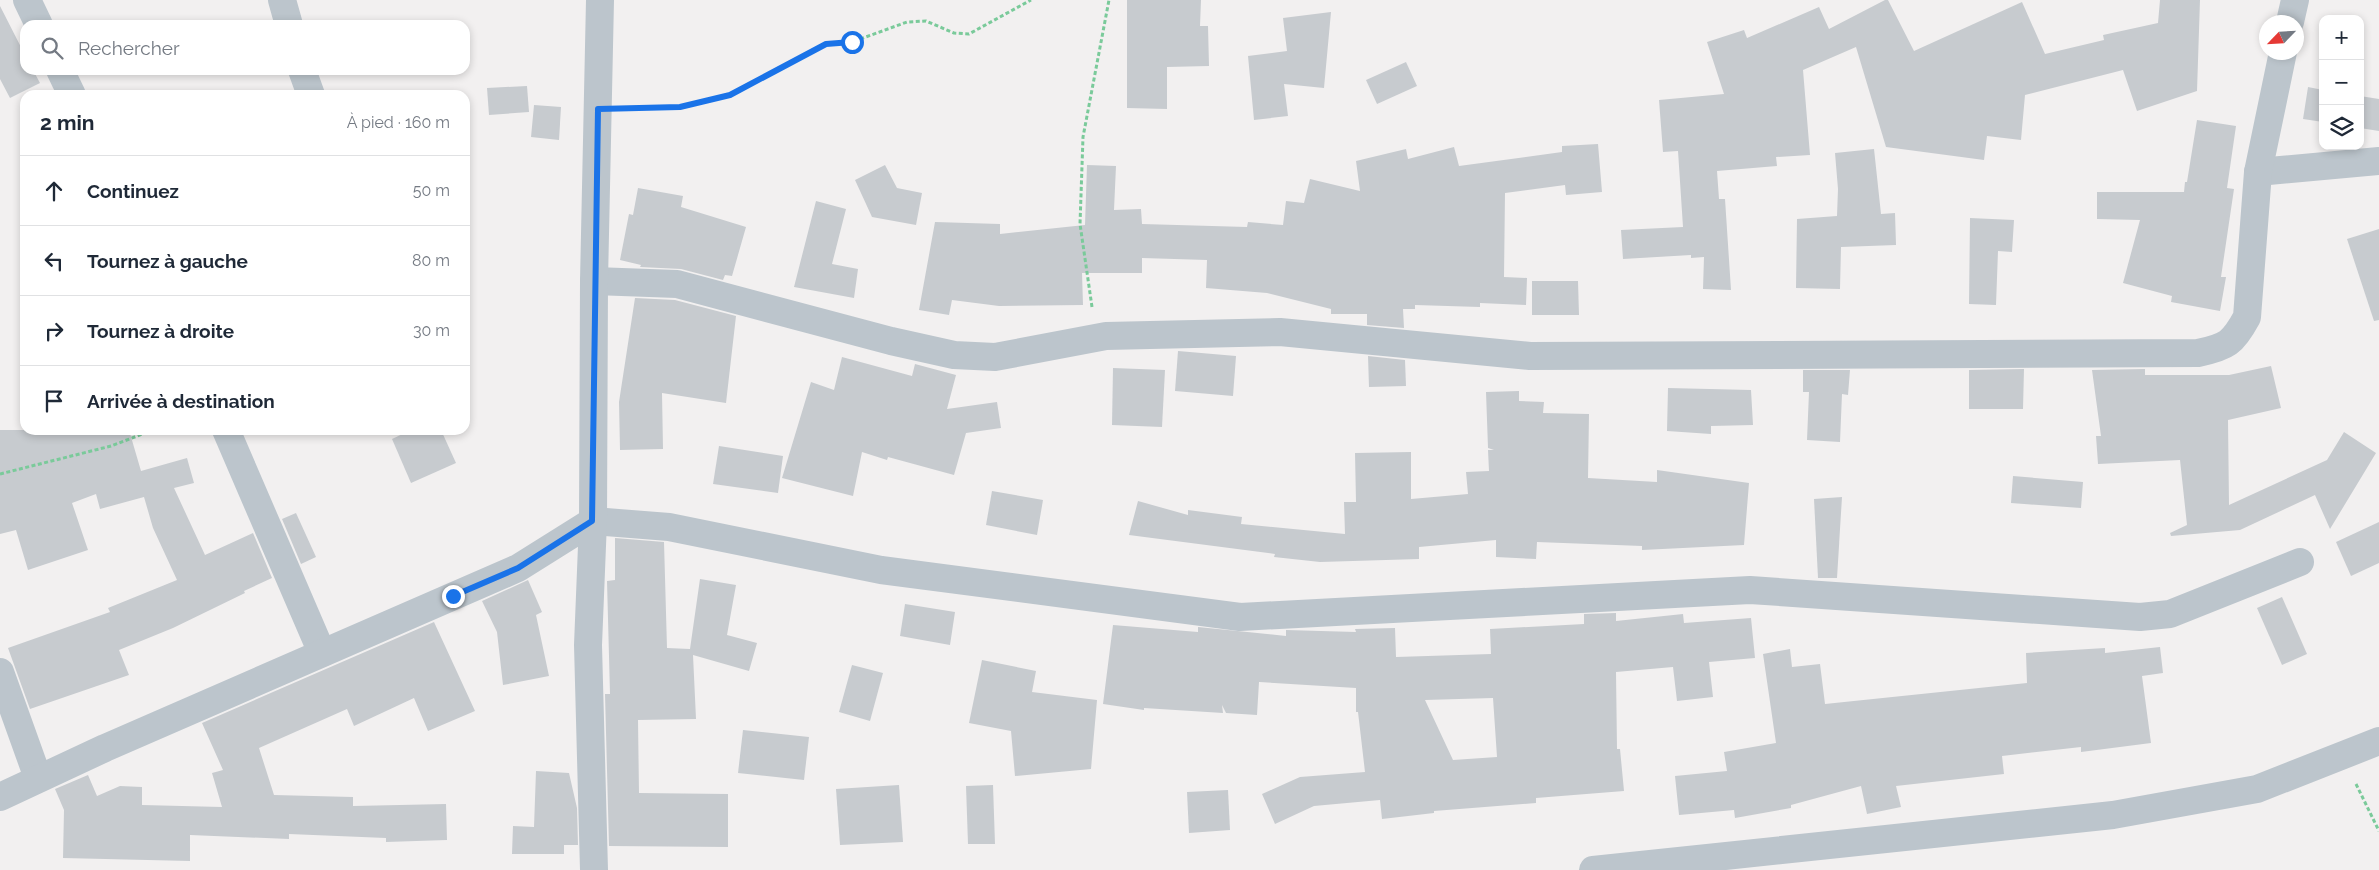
<!DOCTYPE html>
<html lang="fr">
<meta charset="utf-8">
<style>
body{margin:0;font-family:Raleway,sans-serif;background:#f2f2f3;color:#1f2937}
.controls{position:absolute;right:15px;top:15px;display:grid;overflow:hidden;border-radius:10px;box-shadow:0 2px 8px #0003}
.controls button{width:45px;height:45px;display:grid;place-items:center;padding:0;border:0;border-bottom:1px solid #e0e1e3;background:#fff;color:#1f2937;font:25px sans-serif}
.compass{position:absolute;left:2259px;top:15px;width:45px;height:45px;border-radius:50%;background:#fff;box-shadow:0 2px 8px #0003;rotate:245deg}
.stop{position:absolute;width:15px;height:15px;margin:-11px;border:4px solid #1a73e8;border-radius:50%;background:#fff}
.stop.end{background:#1a73e8;border-color:#fff;box-shadow:0 1px 5px #0008}
.list{margin:0;padding:0;list-style:none}
h2{display:flex;justify-content:space-between;align-items:center;height:65px;margin:0;padding:0 20px;font-size:21px}
h2 small{font-size:16px;font-weight:400;color:#747a83}
.list li{display:grid;grid-template-columns:32px 1fr auto;gap:15px;align-items:center;box-sizing:border-box;height:70px;padding:0 20px;border-top:1px solid #e0e1e3}
.list b{display:block;font-size:19px;white-space:nowrap}
.list em{font-size:16px;font-style:normal;color:#747a83}
.icon{flex:none;width:28px;height:28px;fill:none;stroke:currentColor;stroke-width:2;stroke-linecap:round;stroke-linejoin:round}
.map{position:relative;flex:none;width:2379px;height:870px;overflow:hidden}
.search{position:absolute;background:#fff;box-shadow:0 2px 8px #0003;left:20px;top:20px;width:450px;height:55px;display:flex;align-items:center;gap:12px;box-sizing:border-box;padding:0 18px;border-radius:15px;color:#747a83;font-size:19px}
.panel{position:absolute;background:#fff;box-shadow:0 2px 8px #0003;left:20px;top:90px;width:450px;height:345px;border-radius:15px}
.map>svg:first-child{display:block}
.building{fill:#c7cbcf;fill-rule:evenodd}
.lines{fill:none;stroke-linecap:round;stroke-linejoin:round}
.path{stroke:#7aca9a;stroke-width:3;stroke-dasharray:4 2.5;stroke-linecap:butt}
.minor{stroke:#bcc5cc;stroke-width:28}
.route{stroke:#1a73e8;stroke-width:6}
</style>
<div class="map">
<svg width="2379" height="870" viewBox="0 0 2379 870">
<rect width="100%" height="100%" fill="#f2f0f0"/>
<g class="building">
<polygon points="1127,0 1201,0 1200,26 1208,26 1209,66 1167,67 1167,109 1127,108"/>
<polygon points="1885,0 1888,0 1914,51 2022,2 2045,54 2104,40 2103,35 2158,23 2160,0 2200,0 2197,91 2137,111 2123,70 2025,95 2021,140 1987,136 1984,160 1886,147 1856,47 1803,70 1810,155 1776,157 1777,166 1717,171 1719,199 1725,199 1731,290 1703,289 1704,257 1691,258 1691,255 1623,259 1621,230 1683,227 1678,151 1663,152 1659,100 1724,94 1707,42 1744,30 1747,38 1819,7 1829,29"/>
<polygon points="0,6 25,55 25,70 33,70 40,83 10,98 0,79"/>
<polygon points="1331,12 1324,88 1284,84 1288,116 1254,120 1248,56 1287,51 1283,18"/>
<polygon points="1406,62 1417,86 1377,104 1366,80"/>
<polygon points="527,86 529,112 489,115 487,88"/>
<polygon points="2308,87 2323,90 2323,122 2303,119"/>
<polygon points="2360,96 2379,99 2379,131 2360,128"/>
<polygon points="534,105 561,107 559,140 531,137"/>
<polygon points="2197,120 2236,126 2227,188 2234,189 2221,277 2226,277 2220,311 2171,302 2172,296 2123,283 2140,220 2097,219 2097,192 2184,192 2185,182 2187,182"/>
<polygon points="1598,144 1602,192 1566,195 1565,185 1505,193 1504,277 1527,278 1526,305 1480,303 1480,307 1415,305 1415,309 1403,309 1404,328 1367,325 1367,314 1331,314 1331,309 1267,293 1206,288 1207,260 1142,258 1142,273 1082,273 1083,305 999,306 952,300 949,315 919,310 935,222 1000,224 1000,234 1085,225 1087,165 1116,166 1114,210 1141,209 1142,224 1247,227 1248,222 1283,225 1286,201 1304,203 1310,179 1360,191 1356,161 1406,149 1408,159 1454,147 1459,166 1562,152 1562,146"/>
<polygon points="1874,149 1881,214 1895,213 1896,245 1841,247 1840,289 1796,288 1797,219 1837,216 1838,189 1835,153"/>
<polygon points="885,165 897,188 922,193 916,225 872,217 855,180"/>
<polygon points="638,188 683,196 681,207 746,227 732,276 725,275 723,280 681,269 640,267 641,265 620,260 629,214 633,215"/>
<polygon points="816,201 846,209 832,264 858,269 854,298 794,287"/>
<polygon points="1970,218 2014,220 2012,252 1998,251 1996,305 1969,304"/>
<polygon points="2379,229 2379,320 2374,321 2347,239"/>
<polygon points="1532,281 1578,281 1579,315 1532,315"/>
<polygon points="635,298 675,300 736,316 726,403 662,393 663,449 620,450 619,402"/>
<polygon points="1178,351 1236,356 1233,396 1175,391"/>
<polygon points="1368,356 1405,360 1406,386 1369,387"/>
<polygon points="842,357 912,376 915,364 956,375 947,409 997,402 1001,428 966,433 954,475 888,457 887,460 862,452 853,496 782,478 811,382 834,390"/>
<polygon points="2271,366 2281,408 2228,420 2229,505 2327,460 2344,432 2376,453 2330,529 2315,495 2240,530 2171,536 2170,533 2187,525 2180,460 2098,464 2096,436 2101,436 2092,370 2145,369 2145,375 2229,375"/>
<polygon points="1113,368 1165,370 1162,427 1112,425"/>
<polygon points="2024,369 2023,409 1969,409 1969,370"/>
<polygon points="1803,370 1850,370 1848,395 1842,394 1840,442 1807,440 1809,392 1803,392"/>
<polygon points="1668,388 1751,390 1753,425 1711,426 1711,434 1667,431"/>
<polygon points="1519,391 1519,401 1544,402 1543,413 1589,414 1588,478 1657,482 1657,470 1749,483 1744,545 1642,550 1642,546 1537,542 1536,559 1496,557 1496,540 1419,547 1419,559 1320,562 1274,557 1275,554 1129,535 1138,501 1188,515 1188,510 1242,517 1241,524 1345,534 1344,502 1356,502 1355,453 1411,452 1411,499 1468,494 1466,472 1489,471 1488,450 1494,450 1488,448 1486,392"/>
<polygon points="0,430 129,430 141,471 187,458 194,483 174,488 205,555 253,533 272,578 244,591 245,593 173,628 119,650 129,675 30,709 8,648 110,612 108,608 177,580 153,528 144,497 100,509 96,494 72,503 88,550 28,570 16,530 0,534"/>
<polygon points="411,430 441,430 456,463 411,483 392,439"/>
<polygon points="719,446 783,456 778,493 713,484"/>
<polygon points="2013,476 2083,482 2081,508 2011,503"/>
<polygon points="992,491 1043,500 1037,535 986,525"/>
<polygon points="1842,497 1837,578 1818,578 1814,499"/>
<polygon points="296,513 316,557 301,564 282,519"/>
<polygon points="2379,522 2379,563 2351,576 2336,542"/>
<polygon points="615,538 664,542 667,648 690,649 700,579 736,585 727,635 757,643 749,671 693,655 696,719 638,720 639,793 728,794 728,847 609,846 605,694 610,694 607,581 615,580"/>
<polygon points="528,580 542,612 536,615 549,676 503,685 497,632 482,601"/>
<polygon points="2282,597 2307,654 2282,665 2257,608"/>
<polygon points="905,604 955,612 950,645 900,636"/>
<path d="M1616 613V621L1683 614 1684 623 1751 618 1755 658 1709 662 1713 697 1677 701 1673 667 1616 672 1617 749H1620L1624 791 1536 798V803L1434 811V813L1382 819 1380 800 1314 806 1275 824 1262 794 1300 777 1365 772 1358 712H1356V688L1259 682 1257 715 1226 713 1222 705 1223 713 1144 708V710L1103 704 1113 625 1198 632V627L1286 636V630L1356 632 1355 629 1395 628 1396 657 1491 654 1490 629 1584 624V614ZM1493 698 1497 757 1453 760 1425 700Z"/>
<polygon points="434,622 475,711 428,731 414,698 354,726 347,709 259,748 274,795 353,797 353,806 446,804 447,840 386,842 386,838 289,834 289,839 190,835 190,861 63,858 64,810 55,789 88,775 97,796 120,786 142,787 142,805 222,807 212,773 223,770 202,723"/>
<polygon points="2160,647 2163,673 2142,676 2151,743 2081,752 2081,747 2002,756 2004,774 1896,786 1901,807 1867,814 1861,786 1791,805 1791,808 1735,818 1734,810 1679,815 1675,776 1727,771 1724,752 1776,743 1763,654 1790,649 1792,667 1820,664 1825,704 2027,683 2026,653 2105,648 2105,653"/>
<polygon points="982,660 1036,671 1032,692 1097,700 1091,769 1015,776 1011,731 969,723"/>
<polygon points="852,665 883,673 870,721 839,712"/>
<polygon points="743,730 809,737 804,780 738,773"/>
<polygon points="536,771 569,773 577,808 578,845 564,845 564,854 512,854 513,826 534,827"/>
<polygon points="899,785 903,842 840,845 836,789"/>
<polygon points="993,785 995,844 968,844 966,786"/>
<polygon points="1228,790 1230,830 1189,833 1187,792"/>
</g>
<g class="lines">
<g class="path">
<polyline points="628,108 680,107 730,95 826,44 852,42 907,22 926,21 954,33 969,34 1031,0"/>
<polyline points="1092,307 1080,224 1083,137 1109,0"/>
<polyline points="0,474 111,446 153,430"/>
<polyline points="2356,784 2379,831"/>
</g>
<g class="minor">
<polyline points="27,0 39,25"/>
<polyline points="282,0 289,25"/>
<polyline points="2290,22 2295,0"/>
<polyline points="60,70 72,95"/>
<polyline points="302,70 311,95"/>
<polyline points="2258,172 2379,161"/>
<path d="M594 281 677 284 891 341 954 355 995 357 1106 336 1280 332 1530 356 2198 353C2227 347 2233 343 2247 317L2258 172 2283 52"/>
<polyline points="226,430 322,653"/>
<polyline points="0,672 38,778"/>
<polyline points="0,797 105,748 518,568 593,521 669,527 881,570 1240,617 1750,590 2140,617 2170,614 2300,562"/>
<polyline points="594,870 588,645 593,521 594,281 600,0"/>
<polyline points="1593,870 2113,815 2257,789 2379,741"/>
</g>
</g>
<g class="lines">
<polyline class="route" points="453,596 518,568 592,521 598,109 680,107 730,95 826,44 852,42"/>
</g>
</svg>
<div class="controls">
<button>+</button>
<button>−</button>
<button><svg class="icon" aria-label="layers" viewBox="0 0 24 24"><path d="M12 4l9 5-9 5-9-5zM3 14l9 5 9-5"/></svg></button>
</div>
<svg class="compass" viewBox="-18 -18 36 36"><path d="M0-13l5 13h-10z" fill="#e53935"/><path d="M0 13l5-13h-10z" fill="#747a83"/></svg>
<div class="stop" style="left:852px;top:42px"></div>
<div class="stop end" style="left:453px;top:596px"></div>
<div class="search"><svg class="icon" aria-label="search" viewBox="0 0 24 24"><circle cx="10" cy="10" r="6"/><path d="M15 15l6 6"/></svg>Rechercher</div>
<section class="panel">
<h2>2 min<small>À pied · 160 m</small></h2>
<ul class="list">
<li><svg class="icon" aria-label="ahead" viewBox="0 0 24 24"><path d="M12 20V5M6 11l6-6 6 6"/></svg><div><b>Continuez</b></div><em>50 m</em></li>
<li><svg class="icon" aria-label="left" viewBox="0 0 24 24"><path d="M17 20v-9H6M10 6l-5 5 5 5"/></svg><div><b>Tournez à gauche</b></div><em>80 m</em></li>
<li><svg class="icon" aria-label="right" viewBox="0 0 24 24"><path d="M7 20v-9h11M14 6l5 5-5 5"/></svg><div><b>Tournez à droite</b></div><em>30 m</em></li>
<li><svg class="icon" aria-label="arrive" viewBox="0 0 24 24"><path d="M6 21V4h12l-3 4 3 4H6"/></svg><div><b>Arrivée à destination</b></div></li>
</ul>
</section>
</div>
